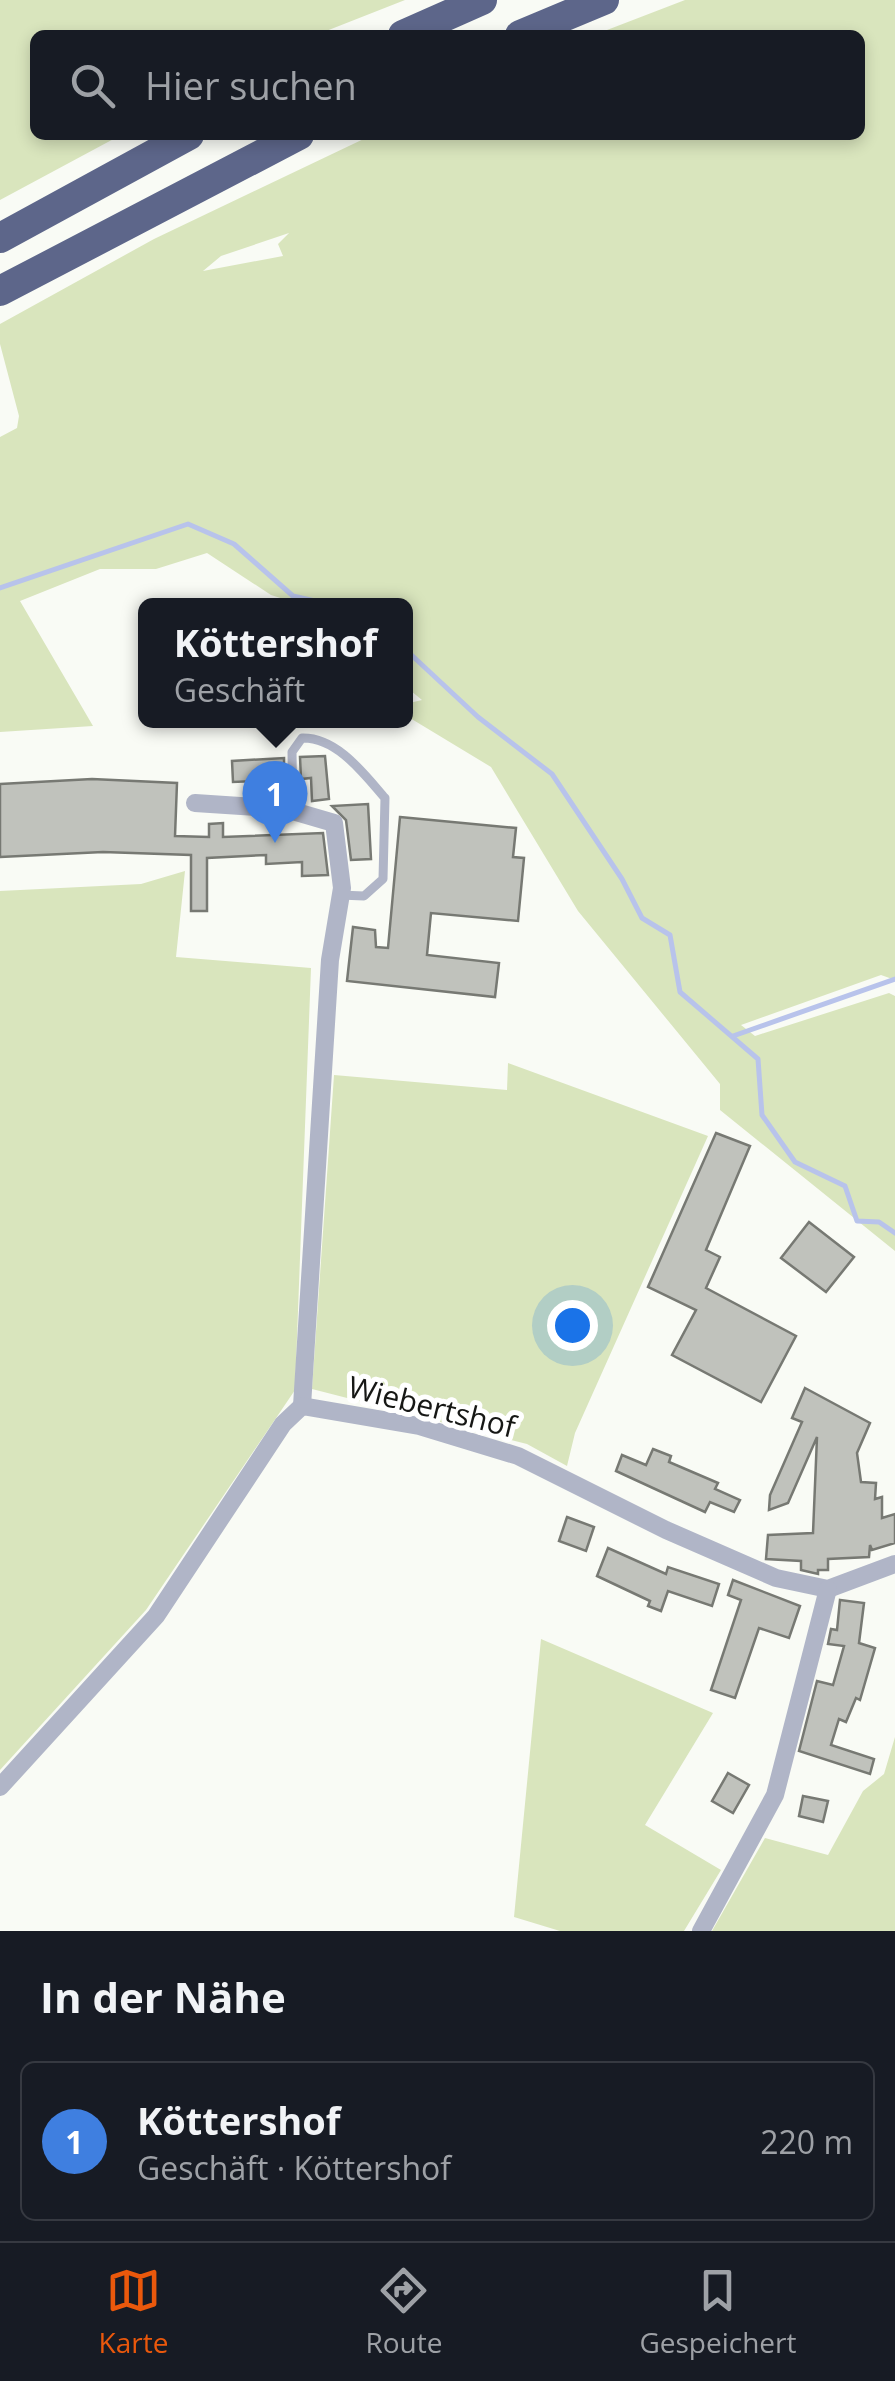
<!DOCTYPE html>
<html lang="de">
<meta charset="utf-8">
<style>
body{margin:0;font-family:"Open Sans",sans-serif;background:#242831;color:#f1f3f6}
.you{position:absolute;left:572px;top:1325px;width:35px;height:35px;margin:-25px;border:8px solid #fff;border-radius:50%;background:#1a73e8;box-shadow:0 0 0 15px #1a73e833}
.badge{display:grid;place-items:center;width:65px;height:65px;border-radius:50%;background:#ea580c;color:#fff;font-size:32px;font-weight:700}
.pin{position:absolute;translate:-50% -82px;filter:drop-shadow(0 2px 5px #0008)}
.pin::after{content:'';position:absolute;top:52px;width:35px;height:30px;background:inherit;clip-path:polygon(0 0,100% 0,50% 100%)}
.popup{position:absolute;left:138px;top:598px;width:275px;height:130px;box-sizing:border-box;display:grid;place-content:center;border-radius:15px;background:#171b24;filter:drop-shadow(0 2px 8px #0005);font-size:32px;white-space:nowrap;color:#9ea1a6}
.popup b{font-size:38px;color:#f1f3f6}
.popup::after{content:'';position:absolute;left:50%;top:100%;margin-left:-20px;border:20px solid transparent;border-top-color:#171b24}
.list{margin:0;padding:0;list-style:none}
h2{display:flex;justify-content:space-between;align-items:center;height:130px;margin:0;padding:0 40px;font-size:42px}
h2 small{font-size:32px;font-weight:400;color:#9ea1a6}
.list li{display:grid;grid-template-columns:65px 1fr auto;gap:30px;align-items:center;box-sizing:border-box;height:160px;margin:0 20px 20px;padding:0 20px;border:2px solid #363941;border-radius:15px}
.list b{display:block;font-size:38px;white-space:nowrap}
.list p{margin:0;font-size:32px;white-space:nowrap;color:#9ea1a6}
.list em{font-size:32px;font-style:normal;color:#9ea1a6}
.icon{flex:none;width:55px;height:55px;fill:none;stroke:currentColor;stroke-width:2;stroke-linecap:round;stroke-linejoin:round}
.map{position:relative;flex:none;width:895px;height:1931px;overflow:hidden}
.search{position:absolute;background:#171b24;box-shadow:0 5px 15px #0003;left:30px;right:30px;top:30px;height:110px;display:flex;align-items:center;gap:25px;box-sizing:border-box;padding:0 35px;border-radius:15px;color:#9ea1a6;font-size:38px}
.sheet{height:310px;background:#171b24}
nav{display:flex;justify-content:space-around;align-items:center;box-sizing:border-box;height:140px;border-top:2px solid #363941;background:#171b24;font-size:28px;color:#9ea1a6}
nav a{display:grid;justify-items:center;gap:5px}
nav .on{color:#ea580c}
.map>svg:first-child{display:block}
.green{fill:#d9e5bd;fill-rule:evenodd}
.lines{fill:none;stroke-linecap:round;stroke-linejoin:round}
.stream{stroke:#b8c3eb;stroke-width:5}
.building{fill:#c0c2bc;stroke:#777973;stroke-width:2.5}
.service{stroke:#b0b5c7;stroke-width:9}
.minor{stroke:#b0b5c7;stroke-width:18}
.motorway{stroke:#5d668a;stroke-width:30}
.labels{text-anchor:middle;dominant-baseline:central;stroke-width:10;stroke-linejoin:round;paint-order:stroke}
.street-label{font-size:30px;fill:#161715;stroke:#fff}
</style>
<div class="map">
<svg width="895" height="1931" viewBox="0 0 895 1931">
<rect width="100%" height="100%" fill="#f9fbf5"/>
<g class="green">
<polygon points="0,0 405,0 316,35 35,35 35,135 121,135 0,200"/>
<path d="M685 0H895V980L881 975 741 1025 755 1036 889 993 895 996V1251L720 1110V1084L578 911 491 767 405 715V704L422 700 405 686V606L302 605 271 595 207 553 156 569H100L20 601 93 726 0 732V437L17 428 19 416 0 344V324L154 239 372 135H860V35H594ZM289 233 278 244 283 256 203 271 221 256Z"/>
<polygon points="185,871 176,957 311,968 295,1390 146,1610 0,1770 0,891 141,884"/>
<polygon points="508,1063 708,1136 575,1433 567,1466 527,1444 312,1389 334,1075 507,1090"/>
<polygon points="541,1639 713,1713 645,1825 721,1870 684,1931 560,1931 514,1917"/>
<polygon points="895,1737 895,1931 712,1931 765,1838 828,1855 863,1791 884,1774"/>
</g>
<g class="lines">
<g class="stream">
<polyline points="0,588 188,524 234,544 293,596 337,606"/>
<polyline points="405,649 478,717 552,774 622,879 642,918 670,935 680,992 758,1059 762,1115 795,1162 845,1186 857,1221 879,1222 895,1233"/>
<polyline points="733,1036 895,979"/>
</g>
</g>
<g class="building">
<polygon points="325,756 329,799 312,801 311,778 301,779 300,757"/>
<polygon points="284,758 284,780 233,782 232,761"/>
<polygon points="92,779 177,783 175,836 209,837 209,824 223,823 223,837 323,833 328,875 302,876 302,862 266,864 266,855 207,858 207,911 191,911 191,855 103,852 0,857 0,784"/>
<polygon points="368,804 371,859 351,860 346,820 332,806"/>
<polygon points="400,817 516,828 513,857 524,858 518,921 431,913 427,955 499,963 495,997 347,981 353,927 375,930 376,947 388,948"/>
<polygon points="716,1133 750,1146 706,1250 720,1257 706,1288 796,1336 761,1402 672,1355 696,1310 648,1287"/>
<polygon points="809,1222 854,1257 826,1292 781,1258"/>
<polygon points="805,1388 870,1423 857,1453 861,1482 876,1483 875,1499 882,1497 882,1518 895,1514 895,1543 872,1550 870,1545 869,1557 828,1559 828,1570 818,1570 818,1574 801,1570 801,1561 766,1559 768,1535 813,1533 817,1437 788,1503 769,1510 770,1495 802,1422 792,1418"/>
<polygon points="653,1449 671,1456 669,1462 718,1483 715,1489 740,1500 734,1512 710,1502 705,1512 616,1471 622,1455 646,1465"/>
<polygon points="567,1517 594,1527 586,1551 559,1541"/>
<polygon points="608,1548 666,1574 668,1567 719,1584 712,1606 668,1591 661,1611 648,1606 650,1601 597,1576"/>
<polygon points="733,1580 800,1606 789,1638 759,1628 735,1698 711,1690 741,1600 728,1595"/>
<polygon points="840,1600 864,1603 859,1643 875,1648 860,1700 856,1698 846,1722 839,1719 831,1745 874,1759 870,1774 799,1751 817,1681 833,1685 844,1646 828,1644 831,1629 837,1630"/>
<polygon points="728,1773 749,1785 733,1813 712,1801"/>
<polygon points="803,1796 828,1801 823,1822 799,1816"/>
</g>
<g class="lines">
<path class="service" d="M293 811 292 752 302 738C337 737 364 774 385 798L383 879 364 896 340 895"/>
<g class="minor">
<polyline points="195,803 286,809 334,823 342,888 330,960 302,1406"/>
<polyline points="0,1787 156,1616 283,1424 302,1406 419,1426 518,1456 666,1530 776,1578 828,1589 895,1564"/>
<polyline points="701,1931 775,1795 828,1589"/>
</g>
<g class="motorway">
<polyline points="403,35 482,0"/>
<polyline points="520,35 604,0"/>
<polyline points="0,238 189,135"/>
<polyline points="0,291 299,135"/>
</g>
</g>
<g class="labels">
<g class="street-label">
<text transform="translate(432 1406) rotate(14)">Wiebertshof</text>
</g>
</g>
</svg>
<div class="you"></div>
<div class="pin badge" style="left:275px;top:843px;background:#3f7fe0">1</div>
<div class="popup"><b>Köttershof</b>Geschäft</div>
<div class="search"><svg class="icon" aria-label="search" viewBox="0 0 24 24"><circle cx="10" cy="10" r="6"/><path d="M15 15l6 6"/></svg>Hier suchen</div>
</div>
<section class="sheet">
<h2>In der Nähe<small></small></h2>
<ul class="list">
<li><span class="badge" style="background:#3f7fe0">1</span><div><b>Köttershof</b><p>Geschäft · Köttershof</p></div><em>220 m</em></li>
</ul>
</section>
<nav>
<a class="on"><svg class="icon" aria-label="map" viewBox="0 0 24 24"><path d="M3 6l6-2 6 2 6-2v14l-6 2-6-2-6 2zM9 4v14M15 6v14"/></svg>Karte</a>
<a><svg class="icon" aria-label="directions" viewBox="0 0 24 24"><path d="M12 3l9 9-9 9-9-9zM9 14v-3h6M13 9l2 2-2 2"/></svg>Route</a>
<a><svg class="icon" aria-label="saved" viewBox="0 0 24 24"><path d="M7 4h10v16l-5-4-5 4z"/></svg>Gespeichert</a>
</nav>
